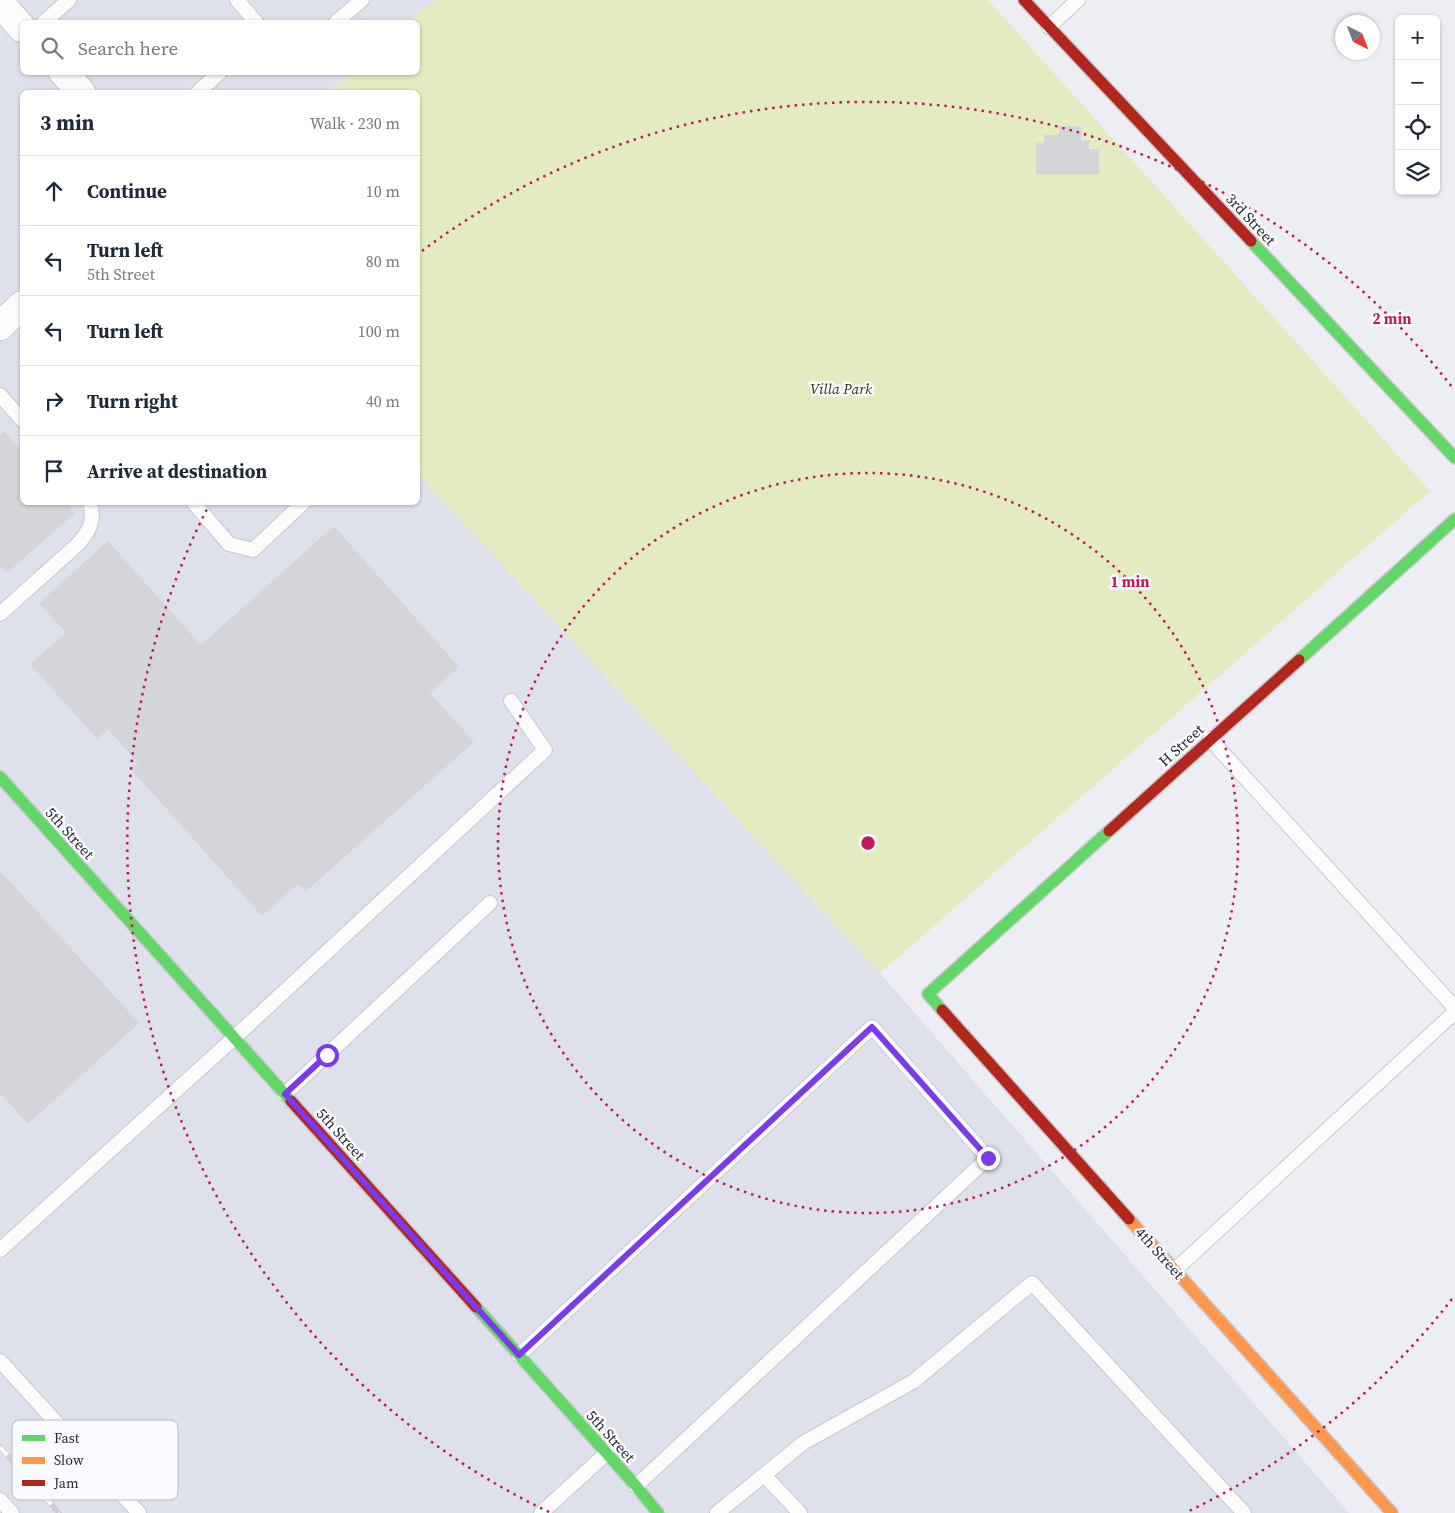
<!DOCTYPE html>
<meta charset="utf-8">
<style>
body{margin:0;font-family:"Source Serif 4",serif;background:#f6f6f7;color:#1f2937}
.controls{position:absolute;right:15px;top:15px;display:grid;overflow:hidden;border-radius:8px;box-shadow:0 1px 4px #0004}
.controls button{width:45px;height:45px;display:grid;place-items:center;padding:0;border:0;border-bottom:1px solid #e0e1e3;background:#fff;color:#1f2937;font:25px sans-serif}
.compass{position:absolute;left:1335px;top:15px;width:45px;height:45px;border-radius:50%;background:#fff;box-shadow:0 1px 4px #0004;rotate:138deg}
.stop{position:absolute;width:15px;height:15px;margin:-11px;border:4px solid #7c3aed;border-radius:50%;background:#fff}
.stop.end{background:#7c3aed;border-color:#fff;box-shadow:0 1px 5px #0008}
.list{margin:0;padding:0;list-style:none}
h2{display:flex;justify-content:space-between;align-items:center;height:65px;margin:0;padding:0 20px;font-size:21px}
h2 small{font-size:16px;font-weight:400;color:#747a83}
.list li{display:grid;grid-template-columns:32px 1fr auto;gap:15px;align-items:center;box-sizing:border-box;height:70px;padding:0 20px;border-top:1px solid #e0e1e3}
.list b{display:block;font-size:19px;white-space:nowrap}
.list p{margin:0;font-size:16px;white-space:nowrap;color:#747a83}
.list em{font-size:16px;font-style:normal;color:#747a83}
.icon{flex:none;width:28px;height:28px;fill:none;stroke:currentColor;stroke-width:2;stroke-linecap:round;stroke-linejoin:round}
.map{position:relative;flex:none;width:1455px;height:1513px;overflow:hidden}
.search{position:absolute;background:#fff;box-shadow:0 1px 4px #0004;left:20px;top:20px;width:400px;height:55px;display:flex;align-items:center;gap:12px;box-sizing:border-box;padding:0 18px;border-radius:8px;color:#747a83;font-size:19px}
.panel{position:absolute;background:#fff;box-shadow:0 1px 4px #0004;left:20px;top:90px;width:400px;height:415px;border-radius:8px}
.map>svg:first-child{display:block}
.built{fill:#dee0eb}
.green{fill:#e4ebc0}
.building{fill:#d4d5d9}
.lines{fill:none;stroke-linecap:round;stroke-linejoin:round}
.lane-casing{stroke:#c8c9cd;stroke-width:16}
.street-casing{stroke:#c8c9cd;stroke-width:30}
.fast-casing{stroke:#c8c9cd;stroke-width:14}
.slow-casing{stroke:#c8c9cd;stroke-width:14}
.jam-casing{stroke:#c8c9cd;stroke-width:14}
.lane{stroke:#fcfcfd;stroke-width:14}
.street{stroke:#fcfcfd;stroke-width:28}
.fast{stroke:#63d668;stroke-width:11}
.slow{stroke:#ff974d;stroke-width:11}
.jam{stroke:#b3261e;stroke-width:11}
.rail-casing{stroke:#cfcfd1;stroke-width:5.5}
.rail{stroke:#fafbfe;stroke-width:4;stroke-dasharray:11;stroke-linecap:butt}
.route{stroke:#7c3aed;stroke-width:6}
.ring{fill:none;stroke:#c2185b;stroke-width:2.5;stroke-dasharray:2.5 5}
.labels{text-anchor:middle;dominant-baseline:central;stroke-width:5;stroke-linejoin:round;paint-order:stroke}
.street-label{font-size:15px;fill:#28292c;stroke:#fafbfe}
.park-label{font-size:15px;font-style:italic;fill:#323612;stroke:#fafbfe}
.key{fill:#fafbfe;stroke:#bbbcbf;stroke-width:1}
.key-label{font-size:14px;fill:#28292c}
.centre{fill:#c2185b;stroke:#fafbfe;stroke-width:2.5}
.ring-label{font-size:15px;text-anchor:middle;font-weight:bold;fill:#c2185b;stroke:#fafbfe;stroke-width:5;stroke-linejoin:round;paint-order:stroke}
</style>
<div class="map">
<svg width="1455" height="1513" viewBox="0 0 1455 1513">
<rect width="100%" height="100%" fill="#edeef3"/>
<polygon class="built" points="0,0 435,0 409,22 22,22 22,72 352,73 329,92 22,92 22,502 418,502 418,474 880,973 1349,1513 0,1513"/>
<polygon class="green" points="435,0 988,0 1430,491 880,973 418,474 418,92 329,92 352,73 418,72 418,22 409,22"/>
<g class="building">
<polygon points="1059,126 1081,126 1081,141 1089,140 1089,149 1099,149 1099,174 1036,174 1036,143 1044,143 1044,135 1059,135"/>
<polygon points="4,431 22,452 22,502 66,502 75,513 7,573 0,566 0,435"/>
<polygon points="334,526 459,667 430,693 474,742 305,892 298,884 262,916 131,769 138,763 108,729 97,739 30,664 66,633 39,603 108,541 201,645"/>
<polygon points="0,871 139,1023 28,1124 0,1093"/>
</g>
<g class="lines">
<defs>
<g id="lane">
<polyline points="237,0 256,22"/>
<polyline points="44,22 69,0"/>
<polyline points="336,22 362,0"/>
<polyline points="1049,27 1078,0"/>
<polyline points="198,92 220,72"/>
<polyline points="0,395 22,420"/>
<polyline points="193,502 229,544 253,550 304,502"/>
<path d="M0 614 78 544C90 530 95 521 90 502"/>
<polyline points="1210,739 1455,1008"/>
<polyline points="285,1094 490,903"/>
<polyline points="0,1250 234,1038 545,750 511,701"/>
<polyline points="1175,1270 1455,1012"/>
<polyline points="519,1355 872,1027 988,1158 636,1486"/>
<polyline points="0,1361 139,1513"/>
<polyline points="764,1475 803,1443 914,1381 1032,1283 1244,1513"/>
<polyline points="0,1500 12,1513"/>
<polyline points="541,1513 607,1453"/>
<polyline points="717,1513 764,1475 800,1513"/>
</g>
<g id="street">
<polyline points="0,3 22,28"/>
<polyline points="63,72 81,92"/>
<polyline points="0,326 22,305"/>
</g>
<g id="fast">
<polyline points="1251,241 1455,458"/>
<polyline points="1299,660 1455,519"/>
<polyline points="0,777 291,1101"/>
<polyline points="942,1010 928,994 1109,831"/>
<polyline points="476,1307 636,1486 658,1513"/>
</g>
<polyline id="slow" points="1129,1219 1392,1513"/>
<g id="jam">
<polyline points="1024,0 1251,241"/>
<polyline points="1109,831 1299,660"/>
<polyline points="942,1010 1129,1219"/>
<polyline points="291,1101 476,1307"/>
</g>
</defs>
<use href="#lane" class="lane-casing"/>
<use href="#street" class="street-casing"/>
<use href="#fast" class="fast-casing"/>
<use href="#slow" class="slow-casing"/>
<use href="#jam" class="jam-casing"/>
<use href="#lane" class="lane"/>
<use href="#street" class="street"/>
<use href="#fast" class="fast"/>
<use href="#slow" class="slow"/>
<use href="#jam" class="jam"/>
<defs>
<polyline id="rail" points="0,1447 59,1513"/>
</defs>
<use href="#rail" class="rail-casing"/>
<use href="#rail" class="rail"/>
</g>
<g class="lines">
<polyline class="route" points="327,1055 285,1094 519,1355 872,1027 988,1158"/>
</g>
<g class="ring">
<circle cx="868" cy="843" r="370"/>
<path d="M1452 1299A741 741 0 0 1 1187 1512M549 1512A741 741 0 0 1 208 507M422 251A741 741 0 0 1 1452 387"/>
</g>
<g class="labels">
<g class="street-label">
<text transform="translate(1251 219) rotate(47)">3rd Street</text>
<text transform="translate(1181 745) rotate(-42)">H Street</text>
<text transform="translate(70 833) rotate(48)">5th Street</text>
<text transform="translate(341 1134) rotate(48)">5th Street</text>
<text transform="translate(1160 1253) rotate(48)">4th Street</text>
<text transform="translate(611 1436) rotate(48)">5th Street</text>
</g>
<g class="park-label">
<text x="841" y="388">Villa Park</text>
</g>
</g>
<rect x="12" y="1420" width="166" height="80" rx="8" class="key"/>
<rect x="22" y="1435" width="23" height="6" fill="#63d668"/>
<rect x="22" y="1457" width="23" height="7" fill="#ff974d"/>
<rect x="22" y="1480" width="23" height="6" fill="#b3261e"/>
<g class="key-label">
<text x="54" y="1443">Fast</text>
<text x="54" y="1465">Slow</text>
<text x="54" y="1488">Jam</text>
</g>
<circle cx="868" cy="843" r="8" class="centre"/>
<g class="ring-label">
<text x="1392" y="324">2 min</text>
<text x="1130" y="587">1 min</text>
</g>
</svg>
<div class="controls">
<button>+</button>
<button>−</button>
<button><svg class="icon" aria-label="locate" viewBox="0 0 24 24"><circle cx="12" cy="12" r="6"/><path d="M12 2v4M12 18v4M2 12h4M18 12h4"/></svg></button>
<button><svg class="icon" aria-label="layers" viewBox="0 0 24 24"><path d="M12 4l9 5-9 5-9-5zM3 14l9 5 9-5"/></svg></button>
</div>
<svg class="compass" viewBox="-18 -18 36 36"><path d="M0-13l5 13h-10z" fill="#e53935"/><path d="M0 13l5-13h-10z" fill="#747a83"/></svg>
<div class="stop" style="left:327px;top:1055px"></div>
<div class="stop end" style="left:988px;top:1158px"></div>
<div class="search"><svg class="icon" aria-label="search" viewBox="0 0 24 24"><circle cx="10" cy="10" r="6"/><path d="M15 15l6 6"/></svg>Search here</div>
<section class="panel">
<h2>3 min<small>Walk · 230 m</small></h2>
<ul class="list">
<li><svg class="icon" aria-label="ahead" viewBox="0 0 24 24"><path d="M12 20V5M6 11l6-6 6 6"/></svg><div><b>Continue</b></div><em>10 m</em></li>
<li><svg class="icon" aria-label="left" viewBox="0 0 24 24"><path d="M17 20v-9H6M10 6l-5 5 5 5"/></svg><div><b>Turn left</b><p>5th Street</p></div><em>80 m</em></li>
<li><svg class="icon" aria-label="left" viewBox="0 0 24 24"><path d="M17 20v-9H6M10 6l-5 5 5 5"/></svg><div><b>Turn left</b></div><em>100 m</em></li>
<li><svg class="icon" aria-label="right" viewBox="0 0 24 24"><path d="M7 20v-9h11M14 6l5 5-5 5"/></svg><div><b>Turn right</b></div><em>40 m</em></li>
<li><svg class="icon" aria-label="arrive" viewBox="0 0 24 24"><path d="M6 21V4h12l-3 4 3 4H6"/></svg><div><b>Arrive at destination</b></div></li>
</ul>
</section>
</div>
